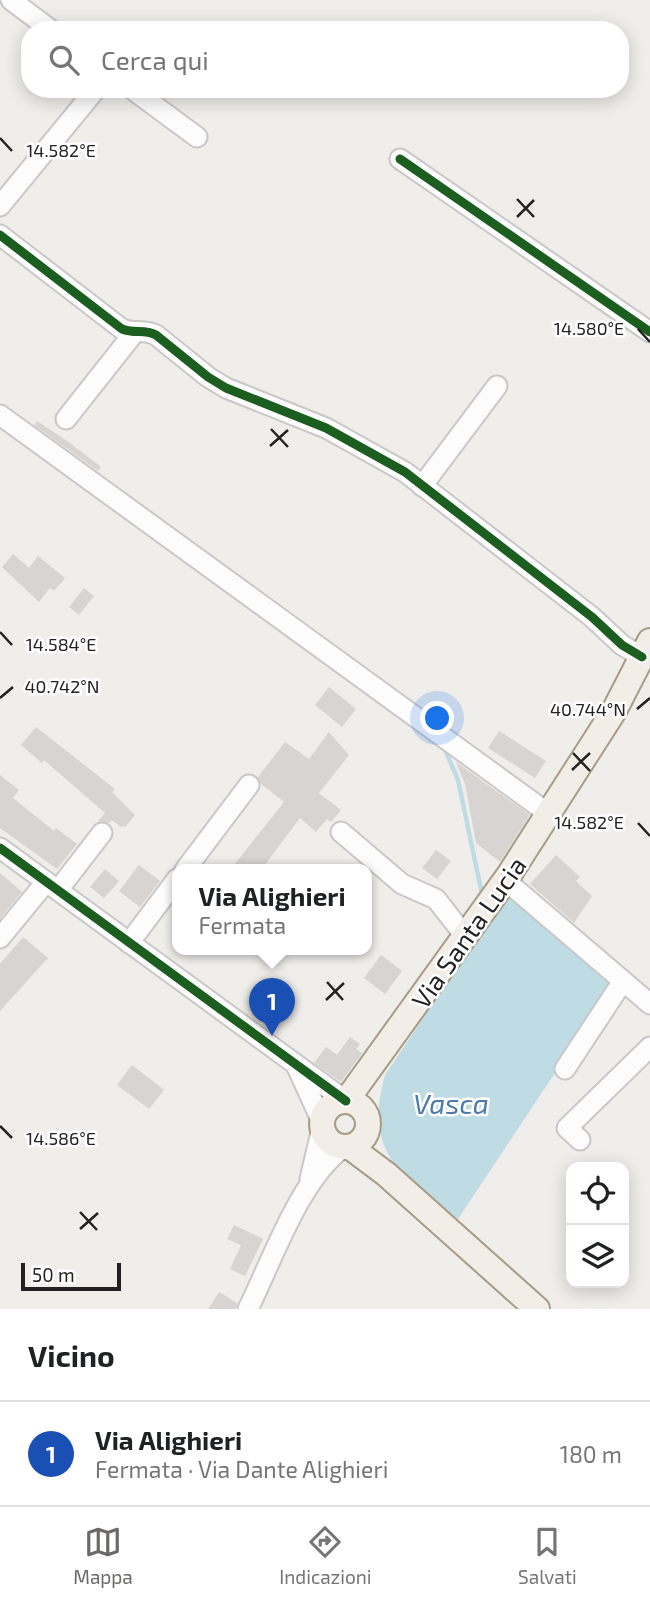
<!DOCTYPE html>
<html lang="it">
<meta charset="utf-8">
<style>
body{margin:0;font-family:"Exo 2",sans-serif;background:#f6f6f6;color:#202124}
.controls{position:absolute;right:21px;bottom:21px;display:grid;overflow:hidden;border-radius:14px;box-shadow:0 4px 18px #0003}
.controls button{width:63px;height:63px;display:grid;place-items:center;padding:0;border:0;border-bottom:2px solid #e0e0e0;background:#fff;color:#202124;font:35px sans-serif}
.scale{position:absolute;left:21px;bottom:18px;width:100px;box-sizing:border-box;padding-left:7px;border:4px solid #222;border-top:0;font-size:19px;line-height:24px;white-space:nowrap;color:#222;-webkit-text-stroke:5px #fff;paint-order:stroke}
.you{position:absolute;left:438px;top:719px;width:24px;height:24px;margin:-18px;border:5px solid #fff;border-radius:50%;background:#1a73e8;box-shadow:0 0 0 10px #1a73e833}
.badge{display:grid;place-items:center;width:46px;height:46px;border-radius:50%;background:#6a6968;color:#fff;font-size:23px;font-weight:700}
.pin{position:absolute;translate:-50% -58px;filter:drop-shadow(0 2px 4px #0008)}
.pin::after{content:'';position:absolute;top:37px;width:24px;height:21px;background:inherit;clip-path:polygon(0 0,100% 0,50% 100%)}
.popup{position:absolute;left:172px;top:864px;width:200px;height:91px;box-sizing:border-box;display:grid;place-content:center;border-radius:14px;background:#fff;filter:drop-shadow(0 2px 5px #0005);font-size:23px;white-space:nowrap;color:#757577}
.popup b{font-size:26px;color:#202124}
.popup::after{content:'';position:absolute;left:50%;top:100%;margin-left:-14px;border:14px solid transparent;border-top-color:#fff}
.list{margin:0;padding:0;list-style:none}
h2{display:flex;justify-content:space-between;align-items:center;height:91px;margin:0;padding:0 28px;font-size:30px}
h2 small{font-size:23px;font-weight:400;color:#757577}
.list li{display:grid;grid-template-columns:46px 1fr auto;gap:21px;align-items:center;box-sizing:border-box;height:105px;padding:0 28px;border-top:2px solid #e0e0e0}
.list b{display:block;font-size:26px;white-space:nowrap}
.list p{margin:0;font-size:23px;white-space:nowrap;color:#757577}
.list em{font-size:23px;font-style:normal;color:#757577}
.icon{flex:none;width:38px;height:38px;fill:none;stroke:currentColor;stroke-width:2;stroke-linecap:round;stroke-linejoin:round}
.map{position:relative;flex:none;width:650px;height:1309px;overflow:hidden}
.search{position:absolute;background:#fff;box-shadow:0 4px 18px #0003;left:21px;right:21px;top:21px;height:77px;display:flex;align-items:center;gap:18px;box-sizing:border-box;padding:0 24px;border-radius:28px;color:#757577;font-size:26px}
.sheet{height:196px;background:#fff}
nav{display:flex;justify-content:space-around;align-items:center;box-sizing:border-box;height:98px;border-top:2px solid #e0e0e0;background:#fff;font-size:19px;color:#757577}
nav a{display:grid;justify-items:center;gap:4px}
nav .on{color:#6a6968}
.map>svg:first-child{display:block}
.water{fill:#bfdbe3}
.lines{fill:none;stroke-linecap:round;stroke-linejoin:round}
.stream{stroke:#bfdbe3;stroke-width:4.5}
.building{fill:#d7d4d2}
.minor-casing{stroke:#c9c8c7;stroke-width:23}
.major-casing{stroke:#a79c86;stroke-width:28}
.minor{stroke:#fdfcfc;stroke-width:19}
.major{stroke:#f3ede7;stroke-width:24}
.cycleway-casing{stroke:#fff;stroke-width:13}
.cycleway{stroke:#1b5e20;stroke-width:9}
.ticks{fill:none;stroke:#222;stroke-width:2.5}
.labels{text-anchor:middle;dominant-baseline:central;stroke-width:5;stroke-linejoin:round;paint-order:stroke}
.street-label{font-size:26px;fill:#222;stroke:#fff}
.water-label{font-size:28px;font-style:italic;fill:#4a7aab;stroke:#fff}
.ticks-label{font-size:18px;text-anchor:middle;fill:#222;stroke:#fff;stroke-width:5;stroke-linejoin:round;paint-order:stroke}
</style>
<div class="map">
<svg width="650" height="1309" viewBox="0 0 650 1309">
<rect width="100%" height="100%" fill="#f0eeeb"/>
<path class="water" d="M508 891 616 981 458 1219C401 1177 363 1153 385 1075Z"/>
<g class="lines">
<polyline class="stream" points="444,747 458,780 482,894"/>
</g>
<g class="building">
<polygon points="37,421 70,443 101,467 98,471 34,425"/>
<polygon points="13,554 29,568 38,556 65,578 54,591 50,588 39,602 2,567"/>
<polygon points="84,588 94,596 79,615 69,607"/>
<polygon points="329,687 356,709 342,727 315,705"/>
<polygon points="36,727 115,789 112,792 135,815 126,826 121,827 112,820 109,823 98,821 105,813 44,760 42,763 21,745"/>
<polygon points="499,731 546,761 535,778 488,748"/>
<polygon points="329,732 349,755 319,793 341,810 331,822 327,819 316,832 300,818 261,870 230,870 284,802 261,784 258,777 285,742 309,759"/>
<polygon points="456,762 530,815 500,862 476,843 465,784"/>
<polygon points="0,775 19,790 13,798 54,831 56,828 77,844 57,869 0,828"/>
<polygon points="436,850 451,861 437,879 422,868"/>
<polygon points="556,855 580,877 576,881 592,896 574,923 530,884"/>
<polygon points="139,865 160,881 140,907 119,891"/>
<polygon points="105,869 119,881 104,898 90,887"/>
<polygon points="0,873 22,892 0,919"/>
<polygon points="23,937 48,958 0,1011 0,964"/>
<polygon points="381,955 402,971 385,994 364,978"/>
<polygon points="264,987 279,999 265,1019 249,1007"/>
<polygon points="350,1037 360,1044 356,1049 362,1053 341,1082 314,1063 326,1047 337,1055"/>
<polygon points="132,1065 164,1090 149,1109 117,1085"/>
<polygon points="234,1225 263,1239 245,1276 230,1269 241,1245 227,1239"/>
<polygon points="219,1292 237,1303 236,1309 208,1309"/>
</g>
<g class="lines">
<defs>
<g id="minor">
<polyline points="11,0 51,30"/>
<polyline points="132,89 197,137"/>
<polyline points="400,159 650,332"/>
<polyline points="0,206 96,89"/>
<path d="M0 235 122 329C135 334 144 329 156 335L208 377 226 388 326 428 405 472 592 617 622 645 642 657"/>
<polyline points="0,415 549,814"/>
<polyline points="66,419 134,333"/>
<polyline points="422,486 497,386"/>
<polyline points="341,832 402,884 436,899 465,936"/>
<polyline points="0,848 346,1101"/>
<polyline points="185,870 249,785"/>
<polyline points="505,880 650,1004"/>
<polyline points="58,890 102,833"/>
<polyline points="0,938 46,882"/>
<polyline points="129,943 177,879"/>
<polyline points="296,1065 322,1122"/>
<polyline points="565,1069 623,981"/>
<polyline points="580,1140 567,1128 650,1047"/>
<polyline points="310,1179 322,1128"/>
<path d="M248 1309C272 1261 300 1178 344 1147"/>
</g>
<g id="major">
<circle cx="345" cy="1124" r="23"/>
<polyline points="346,1101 509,875 614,711 650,641"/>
<polyline points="350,1147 386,1174 537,1309"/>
</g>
</defs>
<use href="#minor" class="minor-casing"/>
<use href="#major" class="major-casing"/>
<use href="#minor" class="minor"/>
<use href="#major" class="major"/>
<defs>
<g id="cycleway">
<polyline points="400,159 650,332"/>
<path d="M0 235 122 329C135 334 144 329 156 335L208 377 226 388 326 428 405 472 592 617 622 645 642 657"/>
<polyline points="0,848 346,1101"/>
</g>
</defs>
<use href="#cycleway" class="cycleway-casing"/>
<use href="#cycleway" class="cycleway"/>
</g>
<path class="ticks" d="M0 138 12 151M517 199 534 217M517 217 534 200M638 329 650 342M271 429 288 447M270 446 288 430M0 632 12 645M0 698 13 687M637 709 650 698M573 753 590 771M572 770 590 753M638 823 650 836M327 982 343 1000M326 1000 344 983M0 1126 12 1138M80 1212 97 1230M80 1229 98 1213"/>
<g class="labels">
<g class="street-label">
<text transform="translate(468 932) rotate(-55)">Via Santa Lucia</text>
</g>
<g class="water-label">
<text x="451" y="1103">Vasca</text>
</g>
</g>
<g class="ticks-label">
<text x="61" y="157">14.582°E</text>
<text x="589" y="335">14.580°E</text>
<text x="61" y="651">14.584°E</text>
<text x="62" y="693">40.742°N</text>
<text x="588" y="716">40.744°N</text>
<text x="589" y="829">14.582°E</text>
<text x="61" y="1145">14.586°E</text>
</g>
</svg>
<div class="controls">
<button><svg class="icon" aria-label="locate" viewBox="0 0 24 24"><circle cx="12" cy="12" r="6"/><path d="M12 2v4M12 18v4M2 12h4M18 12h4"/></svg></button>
<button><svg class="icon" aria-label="layers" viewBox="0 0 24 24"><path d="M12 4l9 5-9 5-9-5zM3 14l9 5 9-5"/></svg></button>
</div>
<div class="scale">50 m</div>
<div class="you"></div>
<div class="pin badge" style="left:272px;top:1036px;background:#1a4fb4">1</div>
<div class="popup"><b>Via Alighieri</b>Fermata</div>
<div class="search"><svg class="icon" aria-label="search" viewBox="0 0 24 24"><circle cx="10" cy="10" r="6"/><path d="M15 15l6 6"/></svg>Cerca qui</div>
</div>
<section class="sheet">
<h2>Vicino<small></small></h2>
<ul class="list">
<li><span class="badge" style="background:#1a4fb4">1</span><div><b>Via Alighieri</b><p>Fermata · Via Dante Alighieri</p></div><em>180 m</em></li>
</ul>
</section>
<nav>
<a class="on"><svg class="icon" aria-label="map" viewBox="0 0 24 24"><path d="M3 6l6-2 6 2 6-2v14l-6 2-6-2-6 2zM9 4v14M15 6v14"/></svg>Mappa</a>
<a><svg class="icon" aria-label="directions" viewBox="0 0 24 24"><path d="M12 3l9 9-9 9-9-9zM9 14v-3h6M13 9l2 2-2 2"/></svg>Indicazioni</a>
<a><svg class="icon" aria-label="saved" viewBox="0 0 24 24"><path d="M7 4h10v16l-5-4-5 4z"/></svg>Salvati</a>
</nav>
